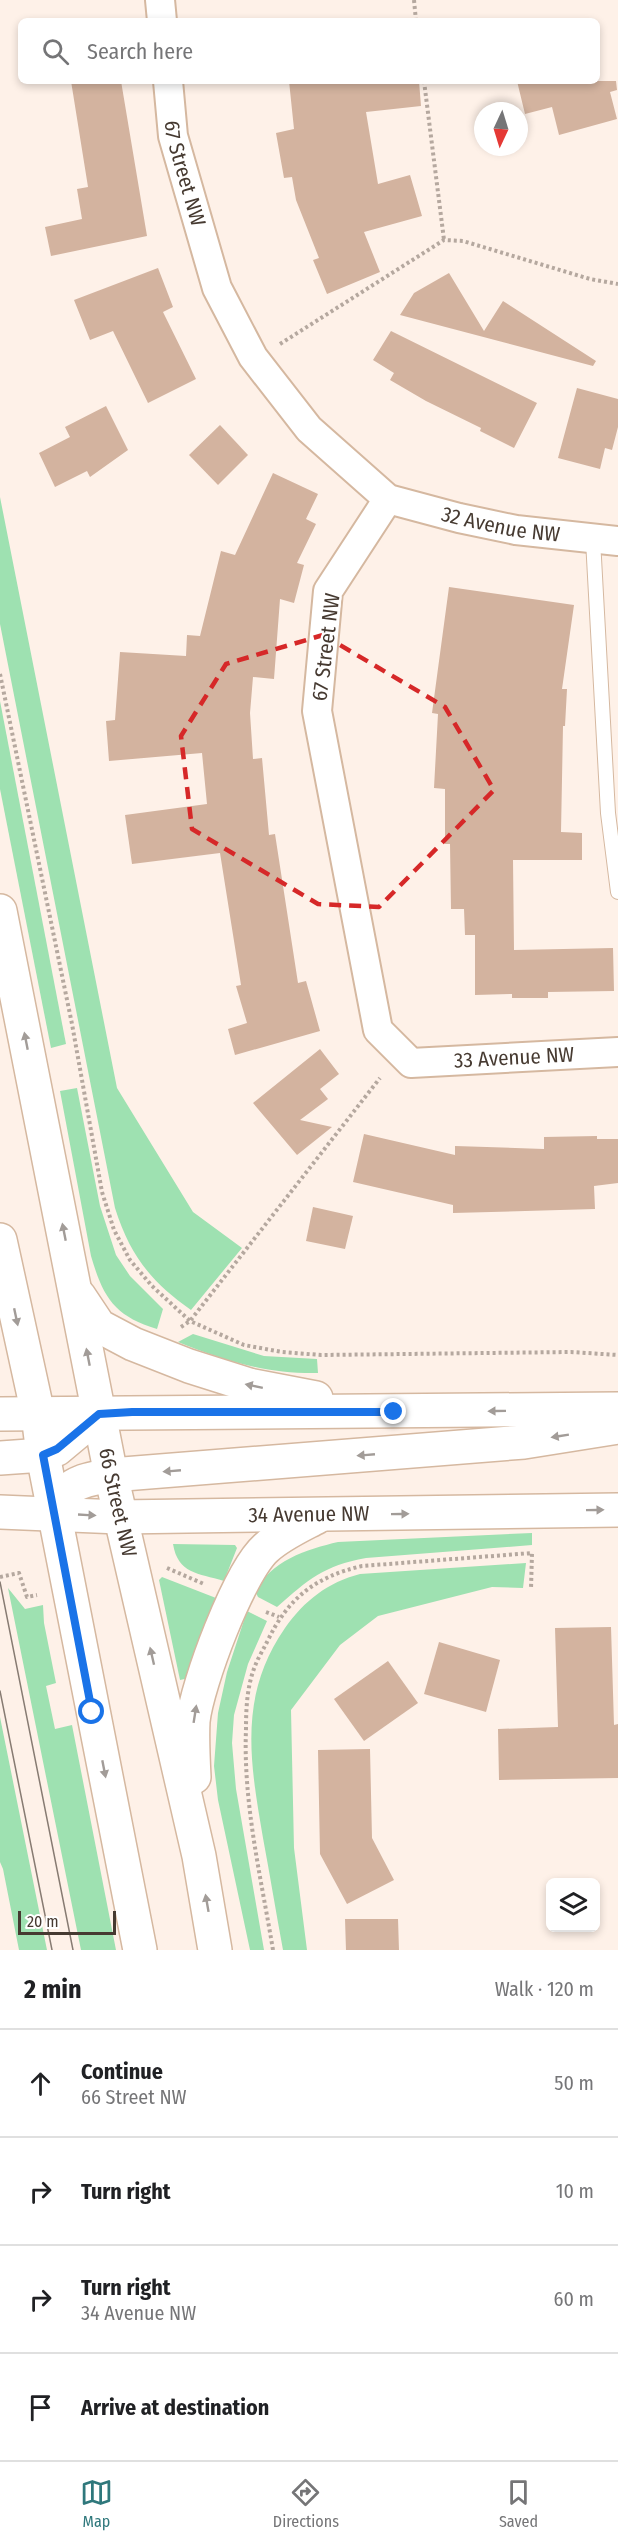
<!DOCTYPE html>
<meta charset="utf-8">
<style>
body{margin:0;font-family:"Fira Sans Condensed",sans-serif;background:#f2f2f2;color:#202124}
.controls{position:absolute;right:18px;bottom:18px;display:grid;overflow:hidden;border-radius:9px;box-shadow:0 3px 9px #0003}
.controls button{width:54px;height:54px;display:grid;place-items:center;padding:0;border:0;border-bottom:2px solid #e0e0e0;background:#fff;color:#202124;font:30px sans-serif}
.compass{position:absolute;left:474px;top:102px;width:54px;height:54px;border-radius:50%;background:#fff;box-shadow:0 3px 9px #0003;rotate:184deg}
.scale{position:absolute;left:18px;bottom:15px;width:98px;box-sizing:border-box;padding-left:6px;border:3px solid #463a31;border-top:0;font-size:16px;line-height:21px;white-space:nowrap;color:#463a31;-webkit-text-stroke:4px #fff;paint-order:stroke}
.stop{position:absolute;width:18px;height:18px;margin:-14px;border:4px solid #1a73e8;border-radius:50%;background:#fff}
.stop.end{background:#1a73e8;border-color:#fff;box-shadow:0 2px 6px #0008}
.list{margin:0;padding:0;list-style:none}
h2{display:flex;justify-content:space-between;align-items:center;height:78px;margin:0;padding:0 24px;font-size:26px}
h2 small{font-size:20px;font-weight:400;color:#757577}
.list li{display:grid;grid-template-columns:39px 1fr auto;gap:18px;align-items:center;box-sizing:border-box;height:108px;padding:0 24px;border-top:2px solid #e0e0e0}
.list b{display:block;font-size:22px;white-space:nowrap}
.list p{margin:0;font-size:20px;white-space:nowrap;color:#757577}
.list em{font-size:20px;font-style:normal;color:#757577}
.icon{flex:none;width:33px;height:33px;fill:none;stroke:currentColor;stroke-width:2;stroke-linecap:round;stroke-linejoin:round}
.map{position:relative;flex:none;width:618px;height:1950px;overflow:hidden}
.search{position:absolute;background:#fff;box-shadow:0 3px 9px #0003;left:18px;right:18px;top:18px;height:66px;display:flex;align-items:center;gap:15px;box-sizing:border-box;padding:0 21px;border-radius:9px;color:#757577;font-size:22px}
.sheet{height:510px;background:#fff}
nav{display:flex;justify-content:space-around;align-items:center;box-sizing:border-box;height:84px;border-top:2px solid #e0e0e0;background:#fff;font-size:16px;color:#757577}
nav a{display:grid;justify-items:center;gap:3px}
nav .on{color:#2f787c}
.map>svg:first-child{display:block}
.green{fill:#9ee1b1}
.building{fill:#d3b39f}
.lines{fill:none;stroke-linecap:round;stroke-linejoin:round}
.service-casing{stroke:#d5b8a0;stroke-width:16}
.minor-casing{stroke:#d5b8a0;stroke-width:32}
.secondary-casing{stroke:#d5b8a0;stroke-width:36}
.path{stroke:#b5a89f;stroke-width:4;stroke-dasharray:3 3;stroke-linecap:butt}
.service{stroke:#fff;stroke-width:14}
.minor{stroke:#fff;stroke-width:28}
.secondary{stroke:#fff;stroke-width:33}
.tram{stroke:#877b72;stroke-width:1.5}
.oneway{fill:#a29c98}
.route{stroke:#1a73e8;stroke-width:8}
.marked{fill:none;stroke:#d62828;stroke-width:4.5;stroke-dasharray:12 8;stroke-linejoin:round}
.labels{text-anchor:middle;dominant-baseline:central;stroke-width:4.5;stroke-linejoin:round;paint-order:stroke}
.street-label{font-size:21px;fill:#463a31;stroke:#fff}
</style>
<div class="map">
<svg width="618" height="1950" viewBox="0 0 618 1950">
<rect width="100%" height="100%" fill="#fef1e8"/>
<g class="green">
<path d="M0 497 117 1088 193 1212 242 1248 191 1310C150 1281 130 1255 115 1208L0 624Z"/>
<polygon points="0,701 66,1044 51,1048 0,789"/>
<path d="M77 1088 100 1206 116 1255 130 1276 163 1309 157 1329C114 1316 103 1297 91 1256L60 1091Z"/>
<path d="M193 1334 264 1356 317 1359 318 1373C267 1374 225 1361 178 1342Z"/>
<path d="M532 1533V1545L366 1558C323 1566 309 1579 277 1607L258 1597 256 1593C268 1561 308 1549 338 1542Z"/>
<path d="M173 1544 235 1545 237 1548 224 1581C198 1573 178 1574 173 1544Z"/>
<path d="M526 1563 523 1588 492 1587 378 1616 340 1645 291 1710 294 1848 307 1950H283C276 1913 270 1875 263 1838 250 1762 238 1696 285 1628 304 1601 328 1582 360 1574Z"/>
<polygon points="162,1577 216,1598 189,1678 180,1680 159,1580"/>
<polygon points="8,1588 25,1609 43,1605 44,1623 56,1683 46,1686 55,1729 72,1725 116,1950 81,1950"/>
<polygon points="247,1611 267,1621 248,1664 234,1715 232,1743 236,1789 264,1950 250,1950 218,1800 214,1766 218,1713 227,1672"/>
<polygon points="0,1717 47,1950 19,1950 3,1869 0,1862"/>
</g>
<g class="building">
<polygon points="71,81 121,81 147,236 51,256 45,227 82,219 77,189 88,187"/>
<polygon points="289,81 419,81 421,106 366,112 378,184 410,175 422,216 364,232 380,272 327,294 313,260 319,258 296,200 292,177 284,178 276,133 294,129"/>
<polygon points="517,81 616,81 617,90 610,92 617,119 559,135 552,107 525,114"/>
<polygon points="158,268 173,307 163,312 196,379 148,403 113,331 90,340 74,300"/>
<polygon points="449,273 484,331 503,301 596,361 593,366 400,315 414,293"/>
<polygon points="391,331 537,403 514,448 480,431 481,428 426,401 390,380 394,373 373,360"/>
<polygon points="577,388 618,399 618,427 612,450 605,448 600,469 558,458"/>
<polygon points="106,406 128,450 90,477 87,471 55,487 39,453 70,437 65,427"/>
<polygon points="220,425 248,455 218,485 189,455"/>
<polygon points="273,473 318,494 306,519 316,524 297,563 304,565 294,603 280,599 274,679 253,677 250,713 253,759 262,758 269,835 275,834 298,983 306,981 320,1031 235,1055 228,1029 247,1023 236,986 241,985 220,853 132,864 125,815 207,804 202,753 109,761 106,721 115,720 120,652 186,656 187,635 200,636 221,551 235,555"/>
<polygon points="449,587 574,605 562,689 567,689 565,726 563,726 561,832 582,833 582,860 513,860 514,950 613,948 614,991 548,992 548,998 512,998 512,994 475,995 475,935 465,935 464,909 451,909 450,844 445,844 445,789 434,788 438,714 432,713"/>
<polygon points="320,1049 339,1074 320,1089 328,1099 300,1120 332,1127 297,1155 253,1103"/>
<polygon points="364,1134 455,1155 455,1146 544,1149 544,1137 597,1136 597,1139 618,1139 618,1183 594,1186 595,1209 453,1213 453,1205 353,1182"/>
<polygon points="313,1207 353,1216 345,1249 306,1241"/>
<polygon points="611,1627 614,1725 618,1724 618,1778 499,1780 498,1729 558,1727 555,1628"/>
<polygon points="439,1642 500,1660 486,1712 424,1694"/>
<polygon points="388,1661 418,1703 364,1741 334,1699"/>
<polygon points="370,1749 372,1838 394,1880 347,1904 320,1854 318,1750"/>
<polygon points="345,1919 398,1919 399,1950 346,1950"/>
</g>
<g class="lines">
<defs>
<polyline id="service" points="593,540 608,813 618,892"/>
<g id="minor">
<polyline points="160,0 162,21"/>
<path id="s1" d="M168 81 173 136 217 288 253 357 309 429 388 499 459 518 516 530 618 541"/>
<path id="s2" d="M388 499 328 591 317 711 378 1030 411 1063 618 1052"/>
</g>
<g id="secondary">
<path id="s3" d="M0 911 111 1475 199 1856 215 1950"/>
<polyline points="0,1240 38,1414 43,1455 140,1950"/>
<polyline points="79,1296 99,1326 133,1344 189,1366 249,1385 316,1398"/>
<polyline points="0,1414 618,1409"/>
<polyline points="0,1458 43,1455 57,1449 99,1414"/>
<path id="s4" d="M0 1512 119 1517 618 1510"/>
<path d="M54 1514C65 1482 81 1481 111 1475L524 1442 618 1427"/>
<path d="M194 1777C193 1758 192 1739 193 1721 197 1684 239 1572 266 1548 280 1535 300 1526 317 1517"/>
</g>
</defs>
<use href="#service" class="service-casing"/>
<use href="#minor" class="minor-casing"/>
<use href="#secondary" class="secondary-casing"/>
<g class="path">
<polyline points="414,0 416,21"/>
<polyline points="424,81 444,240"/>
<polyline points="280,344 444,240 463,241 590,279 618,284"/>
<polyline points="0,674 72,1024 102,1192 114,1230 130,1260 152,1286 190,1321 244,1345 282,1352 321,1355 571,1352 618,1355"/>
<polyline points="181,1327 190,1321 380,1078"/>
<polyline points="167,1568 204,1584"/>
<polyline points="0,1577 19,1573 27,1597 37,1595"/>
<polyline points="266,1612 279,1617"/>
<path d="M273 1950C261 1877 243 1804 246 1729 246 1708 247 1686 255 1666 258 1658 263 1650 267 1642 288 1598 315 1577 362 1566L532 1553 531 1589"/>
</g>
<use href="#service" class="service"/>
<use href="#minor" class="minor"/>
<use href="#secondary" class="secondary"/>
<g class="tram">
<polyline points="0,1582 73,1950"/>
<polyline points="0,1691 52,1950"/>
</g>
</g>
<defs><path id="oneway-solid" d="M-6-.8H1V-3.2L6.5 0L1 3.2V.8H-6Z" transform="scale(1.5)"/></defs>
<g class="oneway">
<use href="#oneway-solid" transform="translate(26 1041) rotate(-101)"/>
<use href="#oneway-solid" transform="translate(64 1232) rotate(-101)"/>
<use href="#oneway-solid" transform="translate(16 1317) rotate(78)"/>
<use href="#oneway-solid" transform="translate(88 1357) rotate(-101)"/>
<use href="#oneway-solid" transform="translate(254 1386) rotate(-168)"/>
<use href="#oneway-solid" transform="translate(497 1411) rotate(179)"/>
<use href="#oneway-solid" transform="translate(560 1436) rotate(171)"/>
<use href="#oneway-solid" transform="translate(366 1455) rotate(175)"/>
<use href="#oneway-solid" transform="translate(172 1471) rotate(175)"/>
<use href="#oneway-solid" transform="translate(595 1510) rotate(-1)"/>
<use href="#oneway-solid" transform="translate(400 1514) rotate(-1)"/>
<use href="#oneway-solid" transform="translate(87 1515) rotate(3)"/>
<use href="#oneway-solid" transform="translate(152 1656) rotate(-103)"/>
<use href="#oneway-solid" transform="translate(195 1714) rotate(-81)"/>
<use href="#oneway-solid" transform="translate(104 1769) rotate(79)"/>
<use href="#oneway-solid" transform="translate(207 1903) rotate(-100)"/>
</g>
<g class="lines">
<polyline class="route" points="92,1712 43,1455 57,1449 99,1414 132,1412 394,1412"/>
</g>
<path class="marked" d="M323 635 445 707 494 790 379 907 318 904 192 829 181 736 226 664Z"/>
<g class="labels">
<g class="street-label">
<text stroke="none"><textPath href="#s1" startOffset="94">67 Street NW</textPath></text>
<text stroke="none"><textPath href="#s1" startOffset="604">32 Avenue NW</textPath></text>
<text transform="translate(326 647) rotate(-83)">67 Street NW</text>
<text stroke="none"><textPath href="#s2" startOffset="705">33 Avenue NW</textPath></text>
<text stroke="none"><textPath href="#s3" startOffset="603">66 Street NW</textPath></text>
<text stroke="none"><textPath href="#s4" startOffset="309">34 Avenue NW</textPath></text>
</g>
</g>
</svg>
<div class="controls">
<button><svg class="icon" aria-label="layers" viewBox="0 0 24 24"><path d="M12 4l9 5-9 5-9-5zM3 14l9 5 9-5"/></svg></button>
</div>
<svg class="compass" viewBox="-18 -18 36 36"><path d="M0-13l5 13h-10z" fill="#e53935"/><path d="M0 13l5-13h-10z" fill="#757577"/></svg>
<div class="scale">20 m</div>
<div class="stop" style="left:92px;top:1712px"></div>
<div class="stop end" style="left:394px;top:1412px"></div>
<div class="search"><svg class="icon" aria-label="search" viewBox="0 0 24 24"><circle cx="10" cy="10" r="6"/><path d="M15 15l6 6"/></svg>Search here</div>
</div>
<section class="sheet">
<h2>2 min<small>Walk · 120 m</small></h2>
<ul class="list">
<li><svg class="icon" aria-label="ahead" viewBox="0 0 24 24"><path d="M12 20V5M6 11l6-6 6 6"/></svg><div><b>Continue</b><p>66 Street NW</p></div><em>50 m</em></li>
<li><svg class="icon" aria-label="right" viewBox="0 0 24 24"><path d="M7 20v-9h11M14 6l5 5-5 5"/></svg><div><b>Turn right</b></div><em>10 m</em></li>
<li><svg class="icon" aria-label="right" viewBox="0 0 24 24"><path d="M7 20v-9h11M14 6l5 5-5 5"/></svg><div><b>Turn right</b><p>34 Avenue NW</p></div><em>60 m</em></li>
<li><svg class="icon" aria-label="arrive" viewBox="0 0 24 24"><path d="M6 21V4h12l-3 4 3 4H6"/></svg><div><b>Arrive at destination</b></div></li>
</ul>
</section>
<nav>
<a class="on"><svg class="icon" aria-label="map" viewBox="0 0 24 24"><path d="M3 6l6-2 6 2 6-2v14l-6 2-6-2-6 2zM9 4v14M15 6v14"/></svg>Map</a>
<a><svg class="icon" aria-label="directions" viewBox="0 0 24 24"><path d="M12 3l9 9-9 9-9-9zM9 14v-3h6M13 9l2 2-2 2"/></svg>Directions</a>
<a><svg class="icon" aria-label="saved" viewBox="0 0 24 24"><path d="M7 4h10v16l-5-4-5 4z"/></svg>Saved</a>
</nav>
